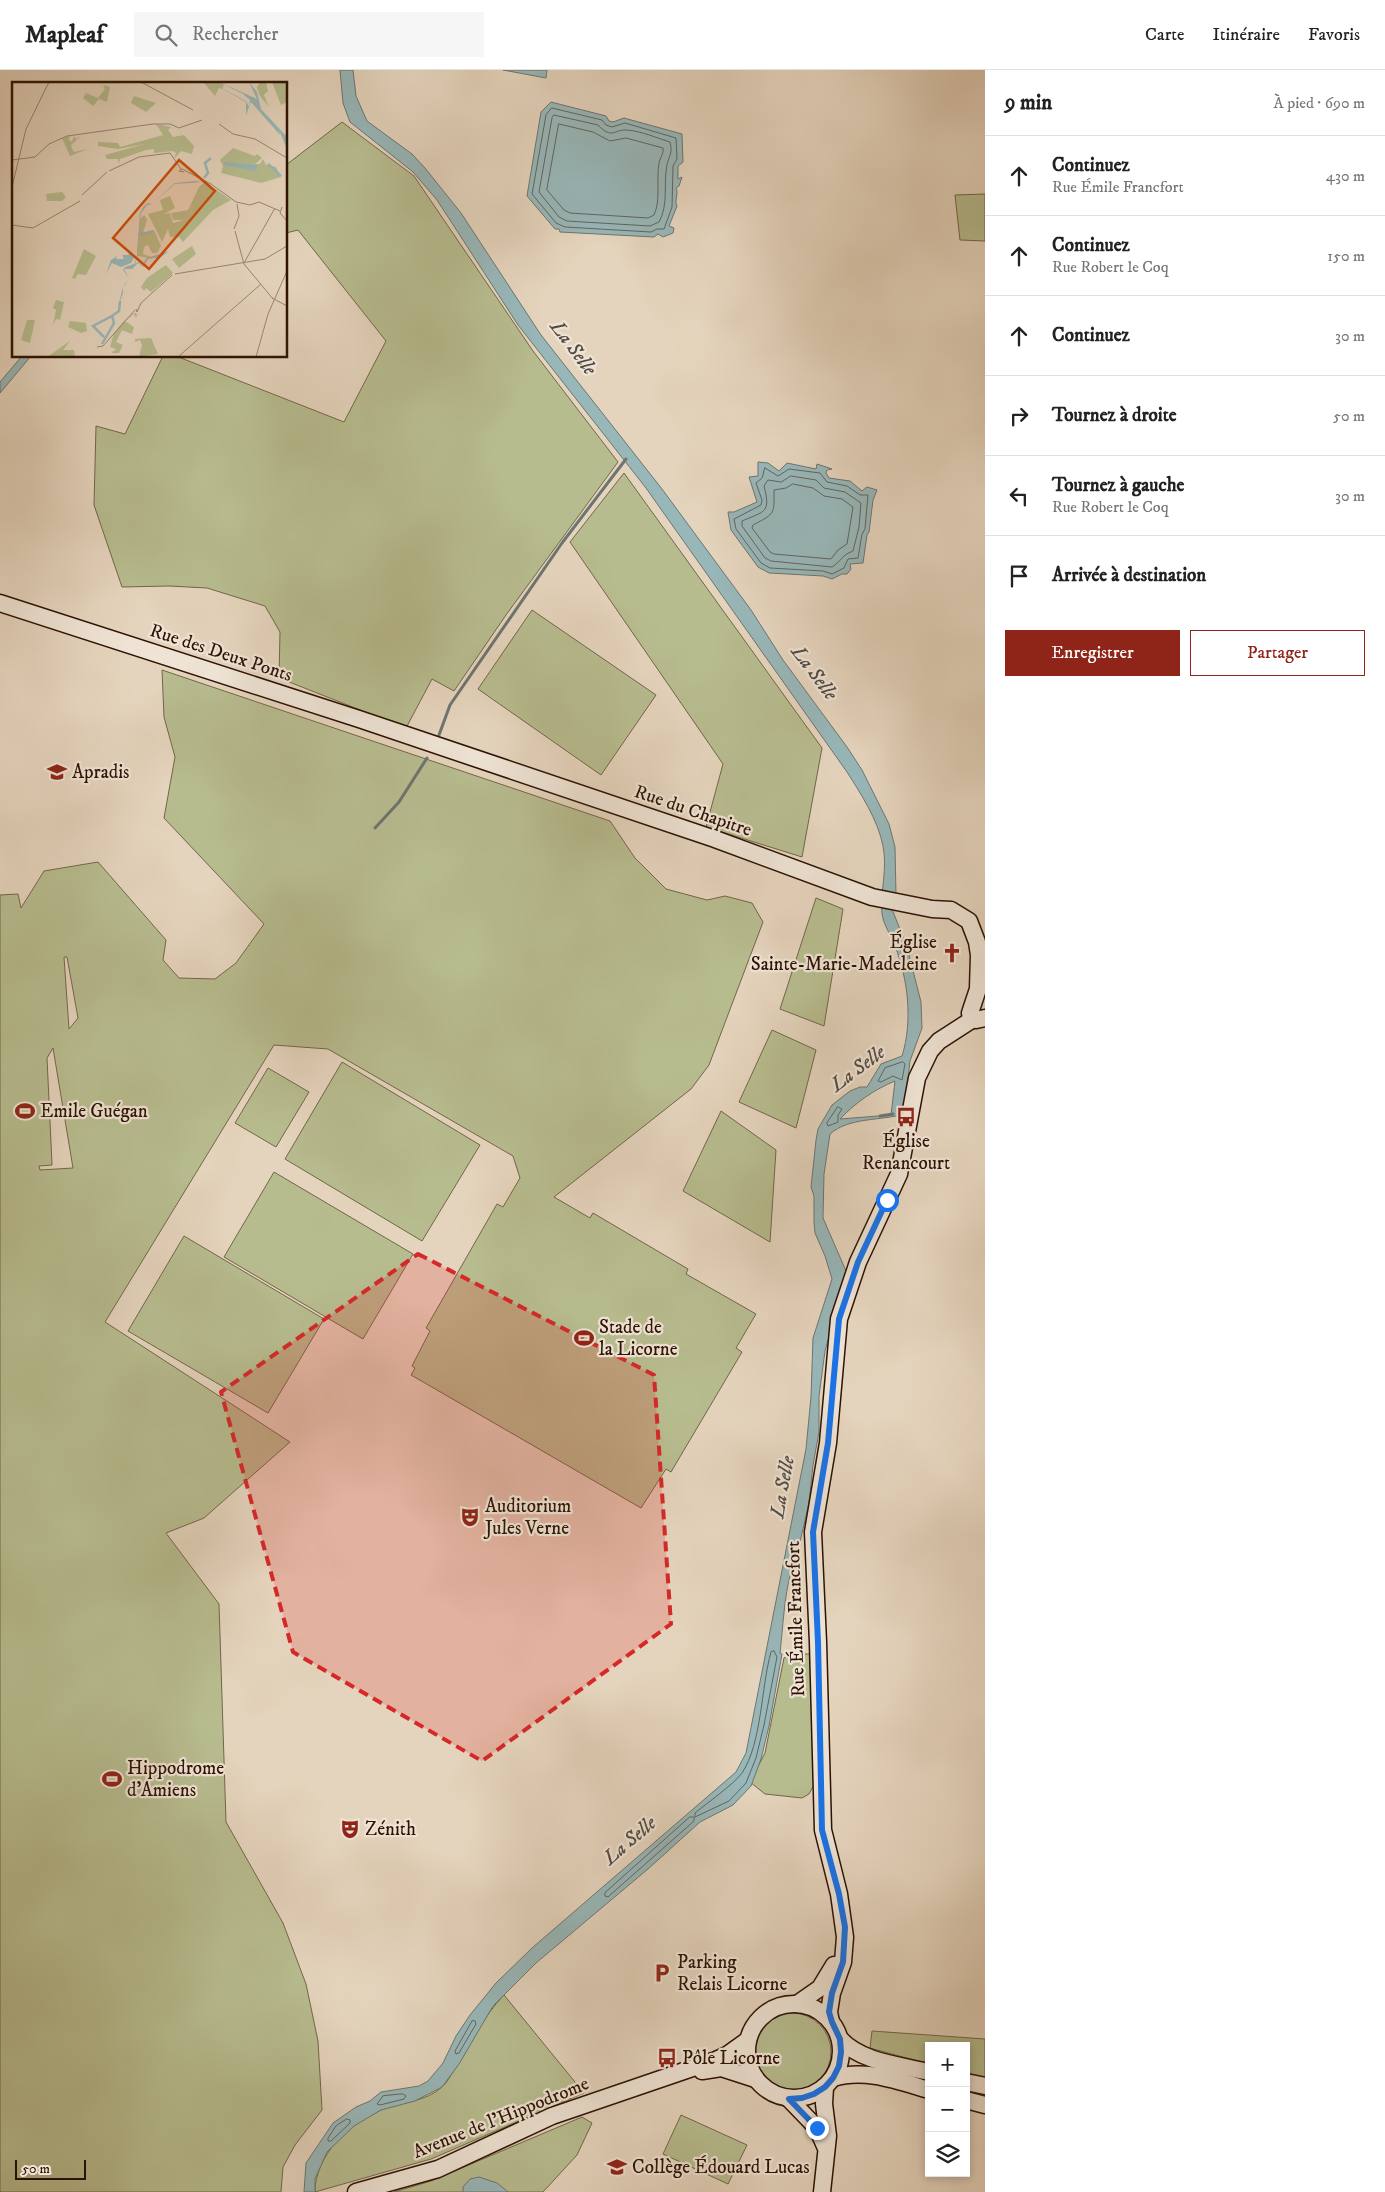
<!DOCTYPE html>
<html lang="fr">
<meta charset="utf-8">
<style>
body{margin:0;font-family:"IM FELL DW Pica",serif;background:#f6f6f6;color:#222}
.controls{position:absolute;right:15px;bottom:15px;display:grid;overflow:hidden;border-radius:0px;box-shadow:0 2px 8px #0003}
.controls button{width:45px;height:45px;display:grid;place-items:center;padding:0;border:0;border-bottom:1px solid #e0e0e0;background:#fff;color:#222;font:25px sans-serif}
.scale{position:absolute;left:15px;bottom:12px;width:71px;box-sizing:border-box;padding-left:5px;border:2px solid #2d1103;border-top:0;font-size:14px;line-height:18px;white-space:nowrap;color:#2d1103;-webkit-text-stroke:4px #eee3d4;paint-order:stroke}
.stop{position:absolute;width:15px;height:15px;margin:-11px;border:4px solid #1a73e8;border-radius:50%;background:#fff}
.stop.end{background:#1a73e8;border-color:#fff;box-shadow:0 1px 5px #0008}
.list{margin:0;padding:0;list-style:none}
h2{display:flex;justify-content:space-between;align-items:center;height:65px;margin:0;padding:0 20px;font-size:21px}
h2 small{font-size:16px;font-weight:400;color:#767676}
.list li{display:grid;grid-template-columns:32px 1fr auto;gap:15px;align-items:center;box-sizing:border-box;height:80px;padding:0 20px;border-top:1px solid #e0e0e0}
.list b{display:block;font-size:19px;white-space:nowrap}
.list p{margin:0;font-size:16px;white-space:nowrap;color:#767676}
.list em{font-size:16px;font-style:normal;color:#767676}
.actions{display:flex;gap:10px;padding:15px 20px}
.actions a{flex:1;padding:11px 0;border:1px solid #8f2418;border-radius:0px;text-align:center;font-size:18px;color:#8f2418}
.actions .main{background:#8f2418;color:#fff}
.icon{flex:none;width:28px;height:28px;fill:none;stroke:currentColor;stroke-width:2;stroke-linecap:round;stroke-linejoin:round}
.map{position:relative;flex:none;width:985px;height:2122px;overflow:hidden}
header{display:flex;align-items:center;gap:30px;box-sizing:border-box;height:70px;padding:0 25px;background:#fff;border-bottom:1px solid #e0e0e0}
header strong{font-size:24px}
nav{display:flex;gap:28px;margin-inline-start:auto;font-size:18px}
.search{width:350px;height:45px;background:#f6f6f6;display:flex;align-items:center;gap:12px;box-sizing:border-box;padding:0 18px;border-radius:0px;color:#767676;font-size:19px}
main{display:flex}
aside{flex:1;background:#fff}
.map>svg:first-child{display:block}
.green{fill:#b7bc8f;stroke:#726649;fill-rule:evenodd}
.water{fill:#98b7b9;stroke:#6d7570;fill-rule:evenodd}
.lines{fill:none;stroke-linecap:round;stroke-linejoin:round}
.shore{stroke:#62645e;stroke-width:1}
.stream{stroke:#6d7570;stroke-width:3}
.secondary-casing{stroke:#2d1103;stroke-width:19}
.secondary{stroke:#eee3d4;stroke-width:16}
.route{stroke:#1a73e8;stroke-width:6}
.marked{fill:#d62828;fill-opacity:0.2;stroke:#d62828;stroke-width:4;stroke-dasharray:10 6;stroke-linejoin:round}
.labels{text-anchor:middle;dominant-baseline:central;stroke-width:4.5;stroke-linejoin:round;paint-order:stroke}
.street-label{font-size:19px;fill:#2d1103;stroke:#eee3d4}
.poi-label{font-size:19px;fill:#2d1103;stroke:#eee3d4;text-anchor:start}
.water-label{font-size:20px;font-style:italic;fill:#524b43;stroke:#eee3d4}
.inset-river{fill:none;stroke:#98b7b9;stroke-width:2.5}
.inset-road{fill:none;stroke:#9b8673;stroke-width:1}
.view{fill:#cc4e0b;fill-opacity:0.15;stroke:#cc4e0b;stroke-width:2.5}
.inset-edge{fill:none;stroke:#2d1103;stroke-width:2.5}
</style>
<header>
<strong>Mapleaf</strong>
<div class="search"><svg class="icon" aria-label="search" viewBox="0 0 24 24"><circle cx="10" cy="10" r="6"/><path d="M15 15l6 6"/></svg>Rechercher</div>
<nav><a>Carte</a><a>Itinéraire</a><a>Favoris</a></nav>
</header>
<main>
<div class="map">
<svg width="985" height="2122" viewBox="0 0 985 2122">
<rect width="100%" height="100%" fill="#e5d4bd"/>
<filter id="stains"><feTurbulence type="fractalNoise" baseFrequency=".004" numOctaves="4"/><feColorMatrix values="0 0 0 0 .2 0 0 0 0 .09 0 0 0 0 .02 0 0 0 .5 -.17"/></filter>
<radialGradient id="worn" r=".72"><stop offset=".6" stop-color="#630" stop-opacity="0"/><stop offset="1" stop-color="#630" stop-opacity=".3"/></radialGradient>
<g class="green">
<polygon points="342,52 414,106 533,281 618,392 506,545 454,621 432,609 406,658 279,608 280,562 265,536 207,518 169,516 122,517 94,435 96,356 125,364 163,286 176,286 344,352 386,271 298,160 286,163 286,95"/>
<polygon points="985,124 985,171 960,170 955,125"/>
<polygon points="624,403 822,678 802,787 706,757 723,694 570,472"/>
<polygon points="532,540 656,625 601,705 478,619"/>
<path d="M162 600 610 751 635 788 666 819 707 830 725 826 752 833 763 852 709 995 691 1019 554 1127 590 1148 593 1143 688 1199 686 1204 756 1244 736 1278 742 1282 671 1402 666 1399 641 1438 411 1305 415 1298 412 1296 430 1261 426 1258 497 1134 503 1137 520 1108 513 1086 328 979 274 975 105 1252 290 1372 204 1448 166 1463 219 1534 226 1752 283 1853 306 1914 318 1971 322 2040 295 2075 283 2097 281 2122H0V825L18 824 21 838 44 801 98 792 166 870 163 890 179 908 215 909 236 893 264 854 164 748 175 687 164 647ZM64 887H67L78 948 69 959ZM53 978 73 1098 40 1100 39 1096 52 1095 47 988Z"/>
<polygon points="816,828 843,839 824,956 780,939"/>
<polygon points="772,960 816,980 796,1058 739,1032"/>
<polygon points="342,992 480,1075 422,1171 285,1089"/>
<polygon points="268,998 309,1022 276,1077 235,1053"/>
<polygon points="721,1041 776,1080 770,1172 683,1121"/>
<polygon points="274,1102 413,1184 363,1269 224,1187"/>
<polygon points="184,1166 324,1249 268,1343 128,1261"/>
<polygon points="794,1584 811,1584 815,1713 809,1724 802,1728 765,1724 750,1712 765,1683 784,1588"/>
<path d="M504 1925 584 2023 431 2089 315 2122C315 2086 349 2052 381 2040 401 2032 426 2032 442 2017 447 2013 450 2006 453 2002 471 1977 482 1947 504 1925Z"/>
<circle cx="792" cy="1982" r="39"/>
<polygon points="872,1961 985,1969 985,2009 966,2004 966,1976 929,1976 929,1994 870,1978"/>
<polygon points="681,2045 747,2075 728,2114 663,2084"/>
<polygon points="582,2047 592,2053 577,2085 543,2122 394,2122 431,2111"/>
</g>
<g class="water">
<path d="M340 0H353L356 26 367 51 412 84 425 98 461 143 541 265 662 419 751 540 783 590 847 677 862 700 889 754 895 777 896 825 882 823C884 808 886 791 883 776 878 750 861 724 847 702L646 418 518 255 437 130 413 102 350 52 343 33Z"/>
<polygon points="503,0 547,0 546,8"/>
<path d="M551 32 606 46 609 51 613 52 624 48 682 64 683 92 678 96V109L682 107 679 116 676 118C679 124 674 130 677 136L669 156 674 158 673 163 663 167 658 164 654 167 560 162 559 159H555L527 126 541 42Z"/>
<polygon points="22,286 31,286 0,323 0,312"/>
<polygon points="758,392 768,393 779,401 787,393 816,399 817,394 832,399 827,400 826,403 829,408 850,411 862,421 867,417 877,420 873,430 869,462 867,465 863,493 850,494 851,499 847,504 842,504 832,509 823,506 769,503 758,497 731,460 728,442 734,442 757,432 749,407 758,406"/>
<path d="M882 836 892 839 907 877 921 932 922 958 910 991 904 1044C881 1051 849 1047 830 1064L824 1104 823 1148 846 1201 845 1210 825 1281 819 1326V1362L813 1395 809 1433 793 1502H791C784 1527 783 1557 780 1583L782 1584 769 1656 761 1689 751 1716 733 1735 700 1752 648 1799 536 1893 493 1936 459 1994 442 2017 415 2031 381 2040 354 2056 327 2082 315 2109V2122H304L306 2093 333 2053 356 2037 370 2031 381 2022 419 2016 428 2011 443 1993 456 1966 470 1945 496 1913 532 1878 736 1702 746 1683 806 1379 811 1327 813 1268 832 1209 825 1186 815 1163 814 1152V1126L811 1117 816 1070 818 1059 832 1035 850 1021 860 1017H867L881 994 902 986C913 951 908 909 895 876 890 862 880 851 882 836ZM895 1011 891 1045 840 1049C855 1033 875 1019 895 1011Z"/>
<polygon points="479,2107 497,2113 508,2122 463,2122 463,2117 470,2109"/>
</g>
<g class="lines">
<g class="shore">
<polygon points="552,38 602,50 606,55 612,57 625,53 676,68 677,89 673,96 672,137 664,159 657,159 651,162 565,157 556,153 532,124 546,45"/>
<path d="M554 45 598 55C612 70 614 59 627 60 641 61 657 68 670 72 673 84 669 85 667 95 663 114 669 134 659 152L650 156 567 151 559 147 539 122 552 48Z"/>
<path d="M559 54 593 62 610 71 626 68 663 78C664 84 660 87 659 93 656 110 661 130 654 145L648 148 570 143 564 140 547 120Z"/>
<polygon points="765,398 778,406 789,399 820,403 827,412 847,416 860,425 868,425 865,459 862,464 858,488 848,489 844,498 832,504 823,501 770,498 761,493 736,459 734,449 761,435 762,430 756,413 762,408"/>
<path d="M791 406 816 410 824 418 845 422 861 433 859 457 853 481C840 486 842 491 832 497L771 491 765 488 742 456V451C765 441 771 443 764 416L768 410 781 412Z"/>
<path d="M793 414 813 418 824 426 842 429 853 437 847 474 838 480 831 489 774 484 770 482 752 458 753 455C776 443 774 444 774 420L786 418Z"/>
<polygon points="903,992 905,994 902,1010 893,1006 881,1012 878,1011 885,998"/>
<polygon points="838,1037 842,1039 838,1045 838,1052 828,1056 827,1053"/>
<path d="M774 1581 777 1587 764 1655 756 1688 746 1713 729 1731 695 1747V1743C707 1733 733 1715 742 1703 762 1673 761 1617 771 1582Z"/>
<polygon points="690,1747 694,1747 694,1751 618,1818 608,1827 605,1826 605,1823"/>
<polygon points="475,1951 476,1954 459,1983 456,1984 455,1981 472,1951"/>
<polygon points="403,2024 406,2026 404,2029 380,2035 377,2034 383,2026"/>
<polygon points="347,2049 350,2050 350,2053 331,2071 328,2071 328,2068 336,2056"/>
</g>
<g class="stream">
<polyline points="439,665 450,635 562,473 626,389"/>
<polyline points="375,758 399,732 427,688"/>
<polyline points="880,1046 893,1044"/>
</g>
<defs>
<g id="secondary">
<polyline points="0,533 359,649 715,769 872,827 932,839 951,840 969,851 977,872 979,885 978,919 970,943 976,950 985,948"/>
<circle cx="794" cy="1981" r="47"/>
<polyline points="797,1934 820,1918 834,1895"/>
<polyline points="831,1952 829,1942 832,1923 843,1892 845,1867 839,1824 823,1760 818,1572 813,1462 828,1373 839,1249 858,1192 899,1104 917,1008 930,981 939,971 973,949"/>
<path d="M840 1969C861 1992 899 1995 929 2002"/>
<polyline points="702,2001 721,1998 755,2009"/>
<path d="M833 2008C865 1998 898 2011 929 2020"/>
<polyline points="966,2012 985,2016"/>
<polyline points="789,2029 817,2058 825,2076"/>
<polyline points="966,2030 985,2035"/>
<polyline points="356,2122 438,2099 552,2046 716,1990 727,1985 748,1970"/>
<polyline points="822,2122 828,2066 824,2034 825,2017"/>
</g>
</defs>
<use href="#secondary" class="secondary-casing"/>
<use href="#secondary" class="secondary"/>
</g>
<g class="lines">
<polyline class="route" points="817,2058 789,2029 802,2028 814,2024 825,2017 833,2008 839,1996 841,1982 840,1969 832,1952 829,1942 832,1923 843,1892 845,1857 839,1824 822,1760 818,1572 813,1462 828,1373 839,1249 858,1192 887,1130"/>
</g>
<path class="marked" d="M418 1184 654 1305 671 1554 482 1691 293 1582 221 1322Z"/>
<defs>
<symbol id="university-bare" viewBox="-9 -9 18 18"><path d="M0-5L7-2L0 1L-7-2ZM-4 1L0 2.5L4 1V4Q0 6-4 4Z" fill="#8f2418" stroke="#eee3d4" stroke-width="2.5" paint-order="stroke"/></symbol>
<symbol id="church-bare" viewBox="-9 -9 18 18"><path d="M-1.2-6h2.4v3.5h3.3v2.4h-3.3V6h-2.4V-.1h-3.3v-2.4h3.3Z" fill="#8f2418" stroke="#eee3d4" stroke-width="2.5" paint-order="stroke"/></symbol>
<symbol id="stadium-bare" viewBox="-9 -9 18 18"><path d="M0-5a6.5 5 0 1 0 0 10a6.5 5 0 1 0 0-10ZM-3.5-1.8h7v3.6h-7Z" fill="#8f2418" stroke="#eee3d4" stroke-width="2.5" paint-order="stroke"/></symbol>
<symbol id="bus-bare" viewBox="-9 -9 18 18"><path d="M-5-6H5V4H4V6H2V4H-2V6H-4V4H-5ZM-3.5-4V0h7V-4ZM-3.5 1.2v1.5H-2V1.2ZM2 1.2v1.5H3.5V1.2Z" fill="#8f2418" stroke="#eee3d4" stroke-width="2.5" paint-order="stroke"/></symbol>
<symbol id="theatre-bare" viewBox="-9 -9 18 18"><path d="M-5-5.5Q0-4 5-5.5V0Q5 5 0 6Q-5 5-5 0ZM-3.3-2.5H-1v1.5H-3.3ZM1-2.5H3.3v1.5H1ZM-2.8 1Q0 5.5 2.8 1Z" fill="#8f2418" stroke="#eee3d4" stroke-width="2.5" paint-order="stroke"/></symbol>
<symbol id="parking-bare" viewBox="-9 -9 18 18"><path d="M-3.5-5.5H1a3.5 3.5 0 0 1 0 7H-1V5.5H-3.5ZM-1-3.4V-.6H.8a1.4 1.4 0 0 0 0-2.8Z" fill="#8f2418" stroke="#eee3d4" stroke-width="2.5" paint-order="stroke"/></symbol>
<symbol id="school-bare" viewBox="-9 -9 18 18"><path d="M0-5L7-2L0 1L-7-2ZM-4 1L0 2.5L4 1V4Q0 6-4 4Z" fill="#8f2418" stroke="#eee3d4" stroke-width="2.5" paint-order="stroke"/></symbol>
</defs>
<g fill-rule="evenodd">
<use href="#university-bare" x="43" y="688" width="28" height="28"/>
<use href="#church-bare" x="938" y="869" width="28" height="28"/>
<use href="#stadium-bare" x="11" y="1027" width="28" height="28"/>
<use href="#bus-bare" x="892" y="1033" width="28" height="28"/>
<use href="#stadium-bare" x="570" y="1254" width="28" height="28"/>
<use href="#theatre-bare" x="456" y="1433" width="28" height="28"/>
<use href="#stadium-bare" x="98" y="1695" width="28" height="28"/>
<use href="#theatre-bare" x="336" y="1745" width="28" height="28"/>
<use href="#parking-bare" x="648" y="1889" width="28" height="28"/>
<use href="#bus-bare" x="653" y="1974" width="28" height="28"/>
<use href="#school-bare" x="603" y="2083" width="28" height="28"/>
</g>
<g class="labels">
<g class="street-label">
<text transform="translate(221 583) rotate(18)">Rue des Deux Ponts</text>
<text transform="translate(693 741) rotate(19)">Rue du Chapitre</text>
<text transform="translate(796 1549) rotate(-92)">Rue Émile Francfort</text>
<text transform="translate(501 2048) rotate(-22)">Avenue de l'Hippodrome</text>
</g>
<g class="poi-label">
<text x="72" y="702">Apradis</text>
<text x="937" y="872" text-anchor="end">Église<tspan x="937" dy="22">Sainte-Marie-Madeleine</tspan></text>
<text x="40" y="1041">Emile Guégan</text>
<text x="906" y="1071" text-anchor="middle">Église<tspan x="906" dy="22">Renancourt</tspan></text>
<text x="599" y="1257">Stade de<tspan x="599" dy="22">la Licorne</tspan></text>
<text x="485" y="1436">Auditorium<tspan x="485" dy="22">Jules Verne</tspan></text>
<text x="127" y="1698">Hippodrome<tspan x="127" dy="22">d'Amiens</tspan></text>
<text x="365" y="1759">Zénith</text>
<text x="677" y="1892">Parking<tspan x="677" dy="22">Relais Licorne</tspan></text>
<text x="682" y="1988">Pôle Licorne</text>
<text x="632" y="2097">Collège Édouard Lucas</text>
</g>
<g class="water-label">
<text transform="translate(573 278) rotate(53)">La Selle</text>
<text transform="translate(814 603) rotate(53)">La Selle</text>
<text transform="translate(858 999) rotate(-37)">La Selle</text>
<text transform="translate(783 1417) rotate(-80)">La Selle</text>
<text transform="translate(630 1771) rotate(-41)">La Selle</text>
</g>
</g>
<g transform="translate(12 12)">
<rect width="275" height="275" fill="#e5d4bd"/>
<path d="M191 0H210L212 3 210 7 207 6 203 14ZM254 0 256 9 252 13 257 25 248 14 245 5 248 0ZM260 0H275V20L269 23 270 26ZM91 3 98 5 95 20 87 17 81 24 71 16 74 11 86 16 93 7ZM122 14 144 21 134 30 119 21ZM144 42 159 45 156 48 161 55 172 53 182 64 180 72 169 69 162 77 164 71 161 69 142 71V67L134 68 108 77 107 82 106 77H95L93 73 133 62 106 67 86 64V60L106 61 108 65 151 53ZM70 53 59 63 60 67 62 70 76 67 58 74 50 56 58 54 57 58 60 60 62 54 64 57ZM221 66 243 74 245 72 250 76 243 82H248L251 77 254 83 264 85 269 95 249 101 209 91 211 84 208 78ZM193 100 219 118 201 128 171 160 167 155H158L156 147 150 160 136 132 151 128 148 118 158 114 163 126 152 132 158 131 161 141 172 138H161L159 131 176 128 187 105ZM50 110 54 115 50 119H35L34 112ZM132 133 135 137 131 152 143 150 149 164 145 171H140L136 163 132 165 131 172 140 175 136 176 126 174 125 170 128 137ZM180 164 184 172 167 186 160 177ZM72 167 84 174 74 193 66 192 63 197 60 196ZM154 183 161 191 139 210 134 206 132 209 129 205 135 196ZM44 218 52 220 48 238 44 237 41 243 44 228 41 226ZM122 231H124L125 233 124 236 122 232 113 239 122 245 120 252 110 248 104 260 111 263 107 271H99L104 267 98 265 102 251 112 239ZM15 238H23L18 261 9 258ZM58 239 74 241 75 249 69 251 56 245ZM139 256 146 272 127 275 130 263 128 258 123 260V257ZM58 259 51 268H62L63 275H35Z" fill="#b7bc8f"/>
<path d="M198 0 234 19 237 25 238 18 231 12 207 0 245 17 237 0 245 10 249 27 275 55V67L267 48 268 53 239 20 234 33V20ZM212 80 245 83V86L244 89 212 83ZM183 99 191 100 163 102 140 122 135 123 129 131 126 174 123 182 126 180 131 184 133 178 135 176 157 169 149 175 136 177 131 185 126 181 120 187H112L117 196 113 203 111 205V211L106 225 108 229 106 225 111 205 117 196 111 188 113 185 122 182 125 174 128 131 132 124 136 121 140 122 163 101ZM118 170 122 176 119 181 109 185 100 181 94 192 99 178 105 174 104 177H112L110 173H116Z" fill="#98b7b9"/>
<path class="inset-river" d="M256 82 269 94M192 96 196 91 193 81 199 76M127 153 142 149M92 255 81 244 100 234M90 262 102 241 100 234 107 229 108 219"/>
<path class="inset-road" d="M129 0 181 28M207 42 221 52 243 57 275 76M0 78 23 75 37 62 55 54 141 42H158L167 46 190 38M97 89 127 75 158 71 169 87M172 90 167 89 170 87 199 102 224 120M0 105 14 47 37 0M70 113 95 90M224 120 238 123 247 120 268 129M270 125 268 131 275 139M0 143 21 146 68 119M222 147 227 134 225 122M223 149 232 182 261 217M232 181 263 126M163 192 253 177 275 164M260 216 275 224M124 227 125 230 129 221 160 193M85 265 91 264 123 228M166 275 249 202M244 275 256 232 275 189"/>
<path class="view" d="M167 78 203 109 137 187 101 156Z"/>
<rect width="275" height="275" class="inset-edge"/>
</g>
<rect width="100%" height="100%" filter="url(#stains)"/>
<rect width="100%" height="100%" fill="url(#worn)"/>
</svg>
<div class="controls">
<button>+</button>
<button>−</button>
<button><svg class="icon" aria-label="layers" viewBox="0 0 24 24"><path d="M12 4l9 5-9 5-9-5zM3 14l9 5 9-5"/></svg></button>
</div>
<div class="scale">50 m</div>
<div class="stop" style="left:887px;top:1130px"></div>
<div class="stop end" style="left:817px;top:2058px"></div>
</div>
<aside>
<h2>9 min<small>À pied · 690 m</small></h2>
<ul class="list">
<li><svg class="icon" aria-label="ahead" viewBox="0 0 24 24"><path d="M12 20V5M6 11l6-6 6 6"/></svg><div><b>Continuez</b><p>Rue Émile Francfort</p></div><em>430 m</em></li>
<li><svg class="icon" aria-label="ahead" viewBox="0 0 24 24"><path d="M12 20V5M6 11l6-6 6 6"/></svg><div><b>Continuez</b><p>Rue Robert le Coq</p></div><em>150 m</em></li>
<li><svg class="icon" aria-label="ahead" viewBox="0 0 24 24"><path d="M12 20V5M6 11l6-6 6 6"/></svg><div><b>Continuez</b></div><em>30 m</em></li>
<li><svg class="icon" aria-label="right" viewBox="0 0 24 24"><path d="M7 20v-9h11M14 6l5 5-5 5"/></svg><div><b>Tournez à droite</b></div><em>50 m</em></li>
<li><svg class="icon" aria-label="left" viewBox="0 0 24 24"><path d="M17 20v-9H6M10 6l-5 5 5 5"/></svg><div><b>Tournez à gauche</b><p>Rue Robert le Coq</p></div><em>30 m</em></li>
<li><svg class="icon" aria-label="arrive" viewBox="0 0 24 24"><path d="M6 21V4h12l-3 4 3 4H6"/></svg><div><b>Arrivée à destination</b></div></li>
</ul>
<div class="actions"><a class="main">Enregistrer</a><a>Partager</a></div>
</aside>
</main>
